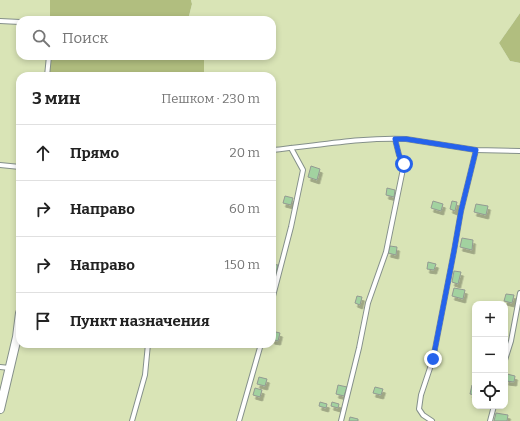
<!DOCTYPE html>
<html lang="ru">
<meta charset="utf-8">
<style>
body{margin:0;font-family:Bitter,serif;background:#f6f6f6;color:#222}
.controls{position:absolute;right:12px;bottom:12px;display:grid;overflow:hidden;border-radius:8px;box-shadow:0 2px 6px #0003}
.controls button{width:36px;height:36px;display:grid;place-items:center;padding:0;border:0;border-bottom:1px solid #e0e0e0;background:#fff;color:#222;font:20px sans-serif}
.stop{position:absolute;width:12px;height:12px;margin:-9px;border:3px solid #2563eb;border-radius:50%;background:#fff}
.stop.end{background:#2563eb;border-color:#fff;box-shadow:0 1px 4px #0008}
.list{margin:0;padding:0;list-style:none}
h2{display:flex;justify-content:space-between;align-items:center;height:52px;margin:0;padding:0 16px;font-size:17px}
h2 small{font-size:13px;font-weight:400;color:#767676}
.list li{display:grid;grid-template-columns:26px 1fr auto;gap:12px;align-items:center;box-sizing:border-box;height:56px;padding:0 16px;border-top:1px solid #e0e0e0}
.list b{display:block;font-size:15px;white-space:nowrap}
.list em{font-size:13px;font-style:normal;color:#767676}
.icon{flex:none;width:22px;height:22px;fill:none;stroke:currentColor;stroke-width:2;stroke-linecap:round;stroke-linejoin:round}
.map{position:relative;flex:none;width:520px;height:421px;overflow:hidden}
.search{position:absolute;background:#fff;box-shadow:0 2px 6px #0003;left:16px;top:16px;width:260px;height:44px;display:flex;align-items:center;gap:10px;box-sizing:border-box;padding:0 14px;border-radius:12px;color:#767676;font-size:15px}
.panel{position:absolute;background:#fff;box-shadow:0 2px 6px #0003;left:16px;top:72px;width:260px;height:276px;border-radius:12px}
.map>svg:first-child{display:block}
.green{fill:#d9e4b6;fill-rule:evenodd}
.forest{fill:#b1be7f}
.building{fill:#a2d2a0;stroke:#939a92;filter:url(#shadow)}
.lines{fill:none;stroke-linecap:round;stroke-linejoin:round}
.lane-casing{stroke:#85908b;stroke-width:6}
.street-casing{stroke:#85908b;stroke-width:10}
.lane{stroke:#fff;stroke-width:4}
.street{stroke:#fff;stroke-width:8}
.route{stroke:#2563eb;stroke-width:5}
</style>
<div class="map">
<svg width="520" height="421" viewBox="0 0 520 421">
<defs>
<filter id="shadow"><feDropShadow dx="2.5" dy="4" stdDeviation="0" flood-color="#0004"/></filter>
</defs>
<rect width="100%" height="100%" fill="#f0fcf7"/>
<path class="green" d="M0 0H50V20H20V56H49V76H20V344H272V76H204V56H272V20H188L192 4 191 0H520V13L499 43 510 61 520 63V421H0ZM475 304H505V406H475Z"/>
<g class="forest">
<polygon points="50,0 191,0 192,4 188,20 50,20"/>
<polygon points="520,13 520,63 510,61 499,43"/>
<rect x="49" y="56" width="155" height="20"/>
</g>
<g class="building">
<polygon points="311,166 320,169 317,180 308,177"/>
<polygon points="387,188 395,190 394,197 386,195"/>
<polygon points="285,196 293,198 291,205 283,203"/>
<polygon points="433,201 443,204 441,211 431,208"/>
<polygon points="452,201 457,202 455,211 450,209"/>
<polygon points="476,204 488,206 486,215 474,212"/>
<polygon points="462,238 473,240 472,250 460,247"/>
<polygon points="390,246 397,247 396,255 388,253"/>
<polygon points="428,262 436,264 434,270 427,269"/>
<polygon points="272,264 278,265 276,273 272,272"/>
<polygon points="454,271 461,272 458,284 452,282"/>
<polygon points="454,288 465,290 463,299 452,296"/>
<polygon points="506,294 514,295 512,303 504,301"/>
<polygon points="357,296 362,297 360,305 355,303"/>
<polygon points="272,331 280,333 278,341 272,340"/>
<polygon points="507,374 515,376 514,382 506,381"/>
<polygon points="259,377 267,379 265,386 257,384"/>
<polygon points="338,385 347,387 344,396 336,394"/>
<polygon points="472,385 475,386 475,395 470,394"/>
<polygon points="375,387 383,389 381,395 373,393"/>
<polygon points="255,388 262,390 260,397 253,395"/>
<polygon points="320,402 327,404 326,408 319,406"/>
<polygon points="332,402 339,404 338,408 331,406"/>
<polygon points="496,413 508,415 507,421 494,421"/>
<polygon points="350,417 358,419 358,421 349,421"/>
</g>
<g class="lines">
<defs>
<g id="lane">
<polyline points="0,21 20,22"/>
<polyline points="47,76 49,56"/>
<path d="M272 150C316 146 361 137 406 139L476 150 520 151"/>
<polyline points="0,165 20,167"/>
<polyline points="272,300 291,227 303,170 291,148"/>
<polyline points="505,360 511,341 520,293"/>
<polyline points="0,367 10,368"/>
<polyline points="132,421 145,375 148,344"/>
<polyline points="239,421 261,344"/>
<polyline points="341,421 359,348 368,303 386,252 404,164 399,155 395,139"/>
<polyline points="432,421 423,415 419,409 421,395 433,359 454,251 461,211 476,150"/>
<polyline points="490,421 494,406"/>
</g>
<polyline id="street" points="0,409 17,337 20,313"/>
</defs>
<use href="#lane" class="lane-casing"/>
<use href="#street" class="street-casing"/>
<use href="#lane" class="lane"/>
<use href="#street" class="street"/>
</g>
<g class="lines">
<polyline class="route" points="404,164 399,155 395,139 406,139 476,150 461,211 454,251 433,359"/>
</g>
</svg>
<div class="controls">
<button>+</button>
<button>−</button>
<button><svg class="icon" aria-label="locate" viewBox="0 0 24 24"><circle cx="12" cy="12" r="6"/><path d="M12 2v4M12 18v4M2 12h4M18 12h4"/></svg></button>
</div>
<div class="stop" style="left:404px;top:164px"></div>
<div class="stop end" style="left:433px;top:359px"></div>
<div class="search"><svg class="icon" aria-label="search" viewBox="0 0 24 24"><circle cx="10" cy="10" r="6"/><path d="M15 15l6 6"/></svg>Поиск</div>
<section class="panel">
<h2>3 мин<small>Пешком · 230 m</small></h2>
<ul class="list">
<li><svg class="icon" aria-label="ahead" viewBox="0 0 24 24"><path d="M12 20V5M6 11l6-6 6 6"/></svg><div><b>Прямо</b></div><em>20 m</em></li>
<li><svg class="icon" aria-label="right" viewBox="0 0 24 24"><path d="M7 20v-9h11M14 6l5 5-5 5"/></svg><div><b>Направо</b></div><em>60 m</em></li>
<li><svg class="icon" aria-label="right" viewBox="0 0 24 24"><path d="M7 20v-9h11M14 6l5 5-5 5"/></svg><div><b>Направо</b></div><em>150 m</em></li>
<li><svg class="icon" aria-label="arrive" viewBox="0 0 24 24"><path d="M6 21V4h12l-3 4 3 4H6"/></svg><div><b>Пункт назначения</b></div></li>
</ul>
</section>
</div>
